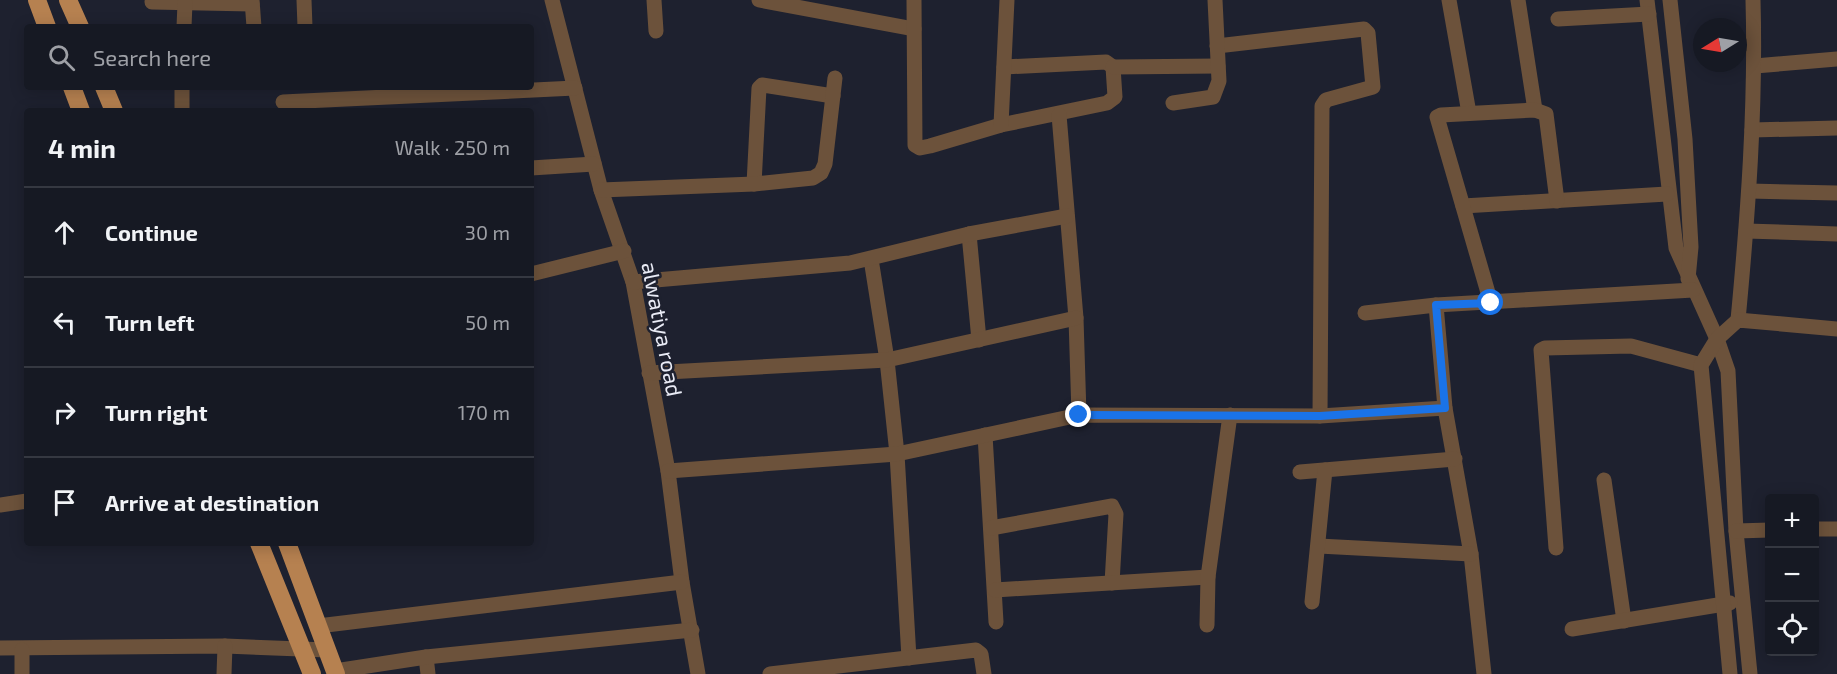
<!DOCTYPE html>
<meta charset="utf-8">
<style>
body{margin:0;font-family:"Exo 2",sans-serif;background:#232630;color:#f1f3f6}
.controls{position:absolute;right:18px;bottom:18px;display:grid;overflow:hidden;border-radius:6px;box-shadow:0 3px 15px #0003}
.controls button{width:54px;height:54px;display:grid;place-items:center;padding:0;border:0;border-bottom:2px solid #353841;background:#161923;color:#f1f3f6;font:30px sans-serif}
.compass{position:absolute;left:1693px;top:18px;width:54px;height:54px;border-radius:50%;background:#161923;box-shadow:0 3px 15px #0003;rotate:259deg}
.stop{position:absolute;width:18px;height:18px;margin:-14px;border:4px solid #1a73e8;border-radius:50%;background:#fff}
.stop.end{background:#1a73e8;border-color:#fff;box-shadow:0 2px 6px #0008}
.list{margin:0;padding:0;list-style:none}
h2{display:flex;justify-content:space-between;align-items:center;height:78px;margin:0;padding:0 24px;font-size:26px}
h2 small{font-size:20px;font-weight:400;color:#9ea0a6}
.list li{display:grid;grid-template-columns:39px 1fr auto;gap:18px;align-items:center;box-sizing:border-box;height:90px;padding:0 24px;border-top:2px solid #353841}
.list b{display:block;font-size:22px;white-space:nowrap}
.list em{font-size:20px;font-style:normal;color:#9ea0a6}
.icon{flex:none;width:33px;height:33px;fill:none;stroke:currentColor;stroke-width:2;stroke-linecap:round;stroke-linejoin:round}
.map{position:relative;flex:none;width:1837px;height:674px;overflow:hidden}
.search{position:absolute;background:#161923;box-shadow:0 3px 15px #0003;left:24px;top:24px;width:510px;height:66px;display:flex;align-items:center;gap:15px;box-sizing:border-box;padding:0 21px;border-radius:6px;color:#9ea0a6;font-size:22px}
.panel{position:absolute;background:#161923;box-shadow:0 3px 15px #0003;left:24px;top:108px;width:510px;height:438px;border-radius:6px}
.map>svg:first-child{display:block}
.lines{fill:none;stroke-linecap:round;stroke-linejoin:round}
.minor{stroke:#6c523b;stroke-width:15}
.major{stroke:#b68150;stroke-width:18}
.route{stroke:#1a73e8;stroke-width:8}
.labels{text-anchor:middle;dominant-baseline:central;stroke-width:5;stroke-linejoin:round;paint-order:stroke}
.street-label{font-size:22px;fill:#e9ebf5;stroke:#1e212f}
</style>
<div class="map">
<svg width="1837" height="674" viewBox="0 0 1837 674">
<rect width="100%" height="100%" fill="#1e212f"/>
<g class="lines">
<g class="minor">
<polyline points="252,0 254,27"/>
<polyline points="304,0 305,27"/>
<polyline points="552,0 601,190 633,282 668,471 682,582 698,674"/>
<polyline points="654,0 656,31"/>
<polyline points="759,0 914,29"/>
<polyline points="914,0 915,145 920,148 930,146 1001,125 1107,103 1115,97 1113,67 1106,62 1004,67"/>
<polyline points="1449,0 1469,113"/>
<polyline points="1518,0 1535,110"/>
<polyline points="1647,0 1676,248 1717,339 1728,371 1736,531 1750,674"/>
<polyline points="1670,0 1685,139 1691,247 1688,279"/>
<polyline points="152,2 252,4"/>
<polyline points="1558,19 1649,14"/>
<polyline points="184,27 185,3"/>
<polyline points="1217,46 1364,29 1368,33 1373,87 1326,100 1322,106 1320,416"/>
<polyline points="1755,66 1837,59"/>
<polyline points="1113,67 1218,66"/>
<polyline points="283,102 575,88"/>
<polyline points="1173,103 1213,97 1219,81 1215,0"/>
<polyline points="182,111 182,87"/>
<polyline points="1059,115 1076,318 1079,415"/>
<polyline points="1001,125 1007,0"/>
<polyline points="1752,130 1837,128"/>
<polyline points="531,168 594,164"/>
<polyline points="754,184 759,88 762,85 833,96"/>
<polyline points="601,190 754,184 813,178 821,173 825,164 835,78"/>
<polyline points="1749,191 1837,193"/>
<polyline points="1463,206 1667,194"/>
<polyline points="1746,231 1837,234"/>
<polyline points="969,234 979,340"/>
<polyline points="871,259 887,360 897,454 909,658"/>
<polyline points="531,274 624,251"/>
<polyline points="633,282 850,263 969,234 1067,216"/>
<polyline points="1491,303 1437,117 1441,115 1535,110 1546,114 1557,201"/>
<polyline points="1436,305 1445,408"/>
<polyline points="1365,313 1436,305 1693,290"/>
<path d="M1738 320C1748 214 1756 107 1753 0"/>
<polyline points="649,373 887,360 1076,318"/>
<polyline points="985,435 996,622"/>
<polyline points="668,471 897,454 1079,415 1320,416 1445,408 1471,554 1484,674"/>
<polyline points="1300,472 1455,459"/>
<polyline points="1604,480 1624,621"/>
<polyline points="0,505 27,501"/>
<polyline points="991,528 1112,506 1116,514 1112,583"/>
<polyline points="1814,529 1837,529"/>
<polyline points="1736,531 1770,530"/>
<polyline points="1319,546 1471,554"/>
<polyline points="1556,548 1541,350 1545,348 1631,346 1701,365"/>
<polyline points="995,590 1208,577"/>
<polyline points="1312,602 1325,470"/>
<polyline points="1207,625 1208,577 1230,415"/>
<polyline points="318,626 682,582"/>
<polyline points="1572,629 1730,603"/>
<polyline points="0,648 225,646 327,650"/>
<polyline points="22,650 22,674"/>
<polyline points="426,657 428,674"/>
<polyline points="335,671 426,657 692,630"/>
<polyline points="224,674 225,646"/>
<polyline points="770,674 976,650 981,654 984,674"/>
<polyline points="1730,674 1701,365 1717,339 1738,320 1837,329"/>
</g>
<g class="major">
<polyline points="37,0 47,27"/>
<polyline points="68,0 80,27"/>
<polyline points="72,87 81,111"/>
<polyline points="104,87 114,111"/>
<polyline points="259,543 312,674"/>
<polyline points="287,543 336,674"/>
</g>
</g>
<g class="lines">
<polyline class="route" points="1079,415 1320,416 1445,408 1436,305 1491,303"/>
</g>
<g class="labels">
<g class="street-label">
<text transform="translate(663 329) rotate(79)">alwatiya road</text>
</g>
</g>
</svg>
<div class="controls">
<button>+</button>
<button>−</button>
<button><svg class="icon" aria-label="locate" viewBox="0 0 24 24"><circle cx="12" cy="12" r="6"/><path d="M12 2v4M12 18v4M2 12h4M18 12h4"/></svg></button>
</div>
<svg class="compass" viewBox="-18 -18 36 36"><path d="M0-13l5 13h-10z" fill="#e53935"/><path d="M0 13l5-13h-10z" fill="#9ea0a6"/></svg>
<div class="stop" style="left:1491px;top:303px"></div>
<div class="stop end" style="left:1079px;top:415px"></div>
<div class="search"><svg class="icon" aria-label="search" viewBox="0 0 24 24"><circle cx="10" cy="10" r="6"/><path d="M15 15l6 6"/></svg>Search here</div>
<section class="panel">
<h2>4 min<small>Walk · 250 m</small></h2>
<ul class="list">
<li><svg class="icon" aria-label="ahead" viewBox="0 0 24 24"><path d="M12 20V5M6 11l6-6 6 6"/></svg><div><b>Continue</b></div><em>30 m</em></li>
<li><svg class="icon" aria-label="left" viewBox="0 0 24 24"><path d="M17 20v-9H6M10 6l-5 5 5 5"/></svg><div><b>Turn left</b></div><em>50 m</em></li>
<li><svg class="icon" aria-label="right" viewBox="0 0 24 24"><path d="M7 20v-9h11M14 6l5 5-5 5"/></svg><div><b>Turn right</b></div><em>170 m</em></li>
<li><svg class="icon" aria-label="arrive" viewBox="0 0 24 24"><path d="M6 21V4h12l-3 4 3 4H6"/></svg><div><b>Arrive at destination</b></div></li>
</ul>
</section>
</div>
